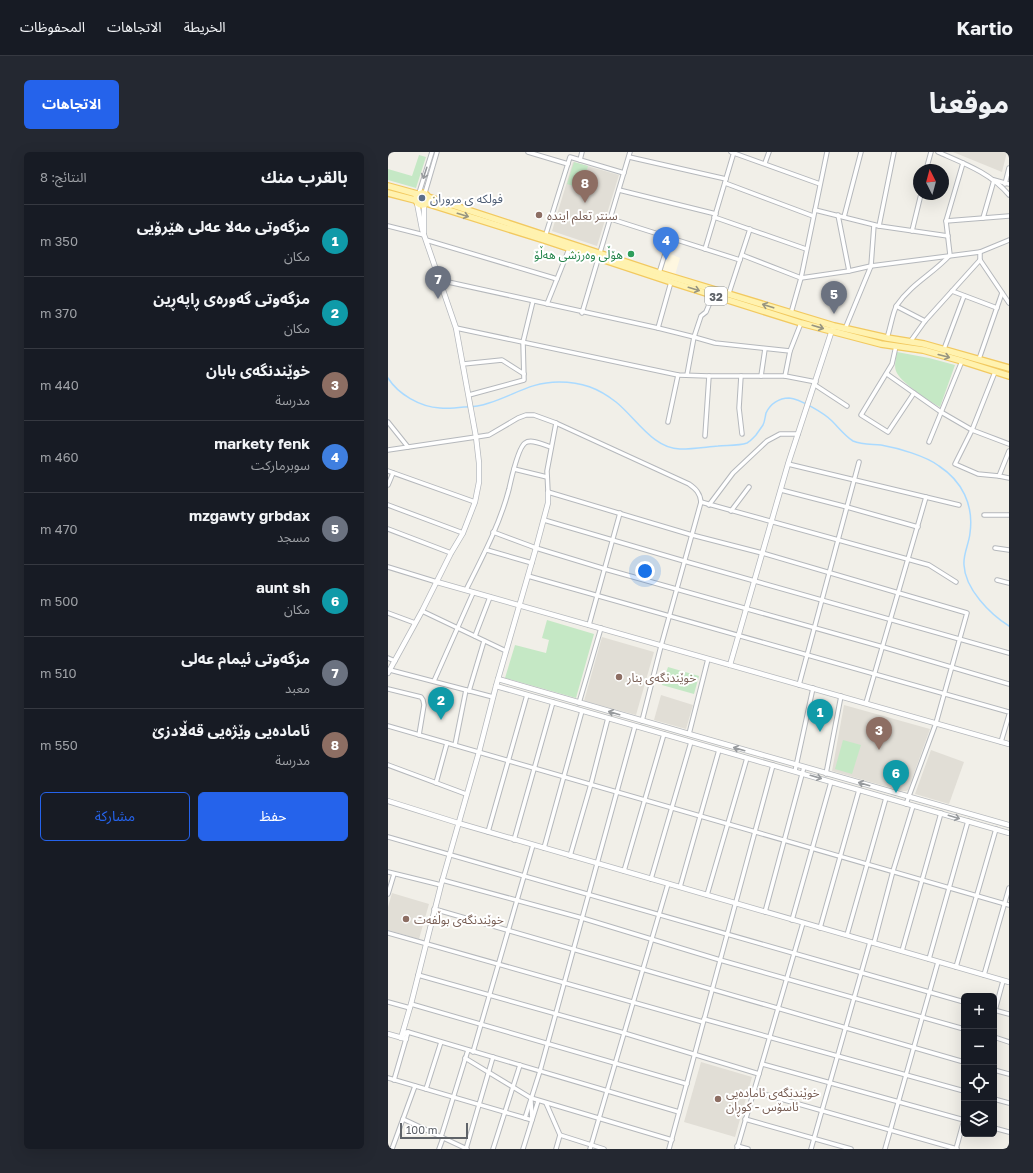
<!DOCTYPE html>
<html lang="ar">
<meta charset="utf-8">
<style>
body{margin:0;font-family:"Golos Text","Noto Sans Arabic",sans-serif;background:#242831;color:#f1f3f6;direction:rtl}
.controls{position:absolute;right:12px;bottom:12px;display:grid;overflow:hidden;border-radius:6px;box-shadow:0 4px 16px #0002}
.controls button{width:36px;height:36px;display:grid;place-items:center;padding:0;border:0;border-bottom:1px solid #363941;background:#171b24;color:#f1f3f6;font:20px sans-serif}
.compass{position:absolute;left:525px;top:12px;width:36px;height:36px;border-radius:50%;background:#171b24;box-shadow:0 4px 16px #0002;rotate:354deg}
.scale{position:absolute;left:12px;bottom:10px;width:68px;box-sizing:border-box;padding-left:4px;border:2px solid #5f6368;border-top:0;font-size:11px;line-height:14px;white-space:nowrap;color:#5f6368;-webkit-text-stroke:3px #fff;paint-order:stroke}
.you{position:absolute;left:257px;top:419px;width:14px;height:14px;margin:-10px;border:3px solid #fff;border-radius:50%;background:#1a73e8;box-shadow:0 0 0 6px #1a73e833}
.badge{display:grid;place-items:center;width:26px;height:26px;border-radius:50%;background:#2563eb;color:#fff;font-size:13px;font-weight:700}
.pin{position:absolute;translate:-50% -33px;filter:drop-shadow(0 1px 2px #0008)}
.pin::after{content:'';position:absolute;top:21px;width:14px;height:12px;background:inherit;clip-path:polygon(0 0,100% 0,50% 100%)}
.list{margin:0;padding:0;list-style:none}
h2{display:flex;justify-content:space-between;align-items:center;height:52px;margin:0;padding:0 16px;font-size:17px}
h2 small{font-size:13px;font-weight:400;color:#9ea1a6}
.list li{display:grid;grid-template-columns:26px 1fr auto;gap:12px;align-items:center;box-sizing:border-box;height:72px;padding:0 16px;border-top:1px solid #363941}
.list b{display:block;font-size:15px;white-space:nowrap}
.list p{margin:0;font-size:13px;white-space:nowrap;color:#9ea1a6}
.list em{font-size:13px;font-style:normal;color:#9ea1a6}
.actions{display:flex;gap:8px;padding:12px 16px}
.actions a{flex:1;padding:9px 0;border:1px solid #2563eb;border-radius:6px;text-align:center;font-size:14px;color:#2563eb}
.actions .main{background:#2563eb;color:#fff}
.icon{flex:none;width:22px;height:22px;fill:none;stroke:currentColor;stroke-width:2;stroke-linecap:round;stroke-linejoin:round}
.map{position:relative;flex:none;width:621px;height:997px;overflow:hidden;direction:ltr;border-radius:6px}
header{display:flex;align-items:center;gap:24px;box-sizing:border-box;height:56px;padding:0 20px;background:#171b24;border-bottom:1px solid #363941}
header strong{font-size:19px}
nav{display:flex;gap:22px;margin-inline-start:auto;font-size:14px}
.intro{display:flex;align-items:center;justify-content:space-between;box-sizing:border-box;height:96px;padding:0 24px}
h1{margin:0;font-size:28px}
.button{padding:10px 18px;border-radius:6px;background:#2563eb;color:#fff;font-size:14px;font-weight:700}
main{display:flex;gap:24px;padding:0 24px}
aside{flex:1;background:#171b24;border-radius:6px;box-shadow:0 4px 16px #0002}
.map>svg:first-child{display:block}
.commercial{fill:#fef7e0}
.education{fill:#e1ded6}
.green{fill:#c5e8c5}
.lines{fill:none;stroke-linecap:round;stroke-linejoin:round}
.stream{stroke:#aadaff;stroke-width:1.5}
.minor-casing{stroke:#b5b8bc;stroke-width:5.5}
.tertiary-casing{stroke:#b5b8bc;stroke-width:6}
.primary-casing{stroke:#f2c960;stroke-width:8}
.minor{stroke:#fff;stroke-width:3.5}
.tertiary{stroke:#fff;stroke-width:4.5}
.primary{stroke:#fff2af;stroke-width:5.5}
.oneway{stroke:#979a9d}
.oneway2{stroke:#979581}
.service-dot{fill:#5c6f8a;stroke:#fff;stroke-width:1.5}
.education-dot{fill:#8d6e63;stroke:#fff;stroke-width:1.5}
.leisure-dot{fill:#2e9e5b;stroke:#fff;stroke-width:1.5}
.labels{text-anchor:middle;dominant-baseline:central;stroke-width:4;stroke-linejoin:round;paint-order:stroke}
.shield{fill:#fff;stroke:#8f9295;stroke-width:1}
.shield-label{font-size:11px;font-weight:bold;fill:#5f6368}
.service-label{font-size:12px;fill:#4e5e75;stroke:#fff;text-anchor:start}
.education-label{font-size:12px;fill:#785e54;stroke:#fff;text-anchor:start}
.leisure-label{font-size:12px;fill:#27864d;stroke:#fff;text-anchor:end}
</style>
<header>
<strong>Kartio</strong>
<nav><a>الخريطة</a><a>الاتجاهات</a><a>المحفوظات</a></nav>
</header>
<div class="intro"><h1>موقعنا</h1><a class="button">الاتجاهات</a></div>
<main>
<div class="map">
<svg width="621" height="997" viewBox="0 0 621 997">
<rect width="100%" height="100%" fill="#f1efe8"/>
<polygon class="commercial" points="280,101 292,106 287,123 274,119"/>
<g class="education">
<polygon points="565,0 619,0 614,20"/>
<polygon points="185,10 231,23 209,94 164,79"/>
<polygon points="214,485 266,500 248,563 196,549"/>
<polygon points="273,543 305,553 298,577 266,568"/>
<polygon points="456,553 542,577 520,638 518,639 514,639 444,619"/>
<polygon points="543,598 576,610 561,652 527,642"/>
<polygon points="4,741 41,752 31,787 0,778 0,755"/>
<polygon points="313,910 364,925 347,985 296,970"/>
</g>
<g class="green">
<polygon points="31,3 38,5 28,36 0,28 0,17 24,24"/>
<polygon points="186,10 200,14 193,36 179,32"/>
<path d="M509 200 541 206 567 213 552 255C541 249 512 230 508 219 506 214 508 206 509 200Z"/>
<polygon points="159,468 206,482 188,546 117,526 127,493 158,501 161,488 154,486"/>
<polygon points="280,515 311,524 306,542 274,533"/>
<polygon points="455,588 473,593 464,622 447,617"/>
</g>
<g class="lines">
<path class="stream" d="M0 226C10 242 32 255 52 256 60 257 68 256 76 255 85 255 93 254 101 251 127 243 142 230 171 230 194 230 210 236 228 250 247 265 266 298 293 297 305 297 318 295 330 294 339 293 350 294 359 291 363 289 365 286 368 283 370 280 373 276 375 273 377 269 377 265 378 261 382 252 391 246 401 246 412 247 436 261 444 269 451 276 457 284 465 289 474 293 484 292 493 293 510 296 538 304 551 314 574 329 586 353 582 381 581 392 575 402 576 413 577 437 602 462 621 474"/>
<defs>
<g id="minor">
<polyline points="140,0 180,12"/>
<polyline points="343,0 432,32"/>
<path d="M550 0C575 11 603 21 621 43"/>
<polyline points="241,5 338,27"/>
<polyline points="192,8 194,0"/>
<polyline points="377,11 381,0"/>
<polyline points="538,18 543,0"/>
<polyline points="337,31 425,64"/>
<polyline points="617,32 621,16"/>
<polyline points="231,38 328,62"/>
<polyline points="31,41 44,0"/>
<polyline points="37,41 49,0"/>
<polyline points="427,58 491,74 560,84"/>
<polyline points="450,63 461,119"/>
<polyline points="326,65 418,97"/>
<polyline points="456,65 473,0"/>
<polyline points="595,66 606,28 621,32"/>
<polyline points="223,67 352,108"/>
<polyline points="558,69 621,64"/>
<polyline points="0,74 36,83"/>
<polyline points="491,74 506,0"/>
<polyline points="524,79 533,42"/>
<polyline points="157,85 182,5 236,21"/>
<polyline points="38,88 169,127"/>
<polyline points="317,97 346,0"/>
<polyline points="354,103 413,126 461,119 483,114 592,100 621,88"/>
<polyline points="592,108 621,151"/>
<polyline points="271,121 282,86"/>
<polyline points="51,128 270,176 306,185 327,191 402,199"/>
<polyline points="564,139 609,156"/>
<polyline points="341,141 362,77"/>
<polyline points="159,152 181,97"/>
<polyline points="508,154 537,169"/>
<polyline points="194,161 242,0"/>
<polyline points="403,161 413,126 439,0"/>
<polyline points="68,176 290,223 321,224 397,224 428,230"/>
<polyline points="270,176 283,130"/>
<polyline points="457,177 483,114 486,73"/>
<path d="M499 186C502 178 505 159 509 153 523 132 546 121 562 103L558 69 575 11"/>
<polyline points="522,190 537,169 592,108 592,100"/>
<polyline points="508,194 504,212 473,263 500,280 526,241"/>
<polyline points="556,197 576,144"/>
<polyline points="591,207 614,141"/>
<polyline points="75,212 114,208 136,222"/>
<polyline points="607,220 584,278 567,312 590,322 611,324 621,326"/>
<polyline points="499,222 553,260 584,278 621,292"/>
<polyline points="299,223 306,185 313,164 318,160 325,143"/>
<polyline points="353,224 351,256 354,282"/>
<polyline points="373,224 377,197"/>
<polyline points="397,224 402,199 413,171"/>
<polyline points="427,233 459,254"/>
<polyline points="81,243 136,228 135,190 145,149"/>
<polyline points="0,270 20,295"/>
<polyline points="280,270 290,223"/>
<polyline points="168,271 159,319 160,340 304,383 374,401 579,461 548,571 518,652"/>
<polyline points="317,284 321,224"/>
<polyline points="541,290 574,209"/>
<path d="M0 298 88 285 101 283 130 266 138 263H146L168 271 301 332C308 337 312 341 313 350L273 494 254 569"/>
<polyline points="400,312 571,353"/>
<polyline points="126,317 159,325"/>
<polyline points="0,319 87,350"/>
<polyline points="611,324 621,299"/>
<polyline points="0,333 5,321"/>
<polyline points="393,338 459,355 530,375"/>
<polyline points="313,350 541,413 568,430"/>
<polyline points="0,353 75,381"/>
<polyline points="321,353 345,321 379,289 392,282 410,282"/>
<polyline points="343,359 361,335"/>
<polyline points="596,363 621,363"/>
<polyline points="156,368 296,409 621,501"/>
<polyline points="0,377 63,401"/>
<polyline points="105,380 148,396 217,417 495,495 621,532"/>
<polyline points="607,396 621,398"/>
<polyline points="99,398 144,411"/>
<polyline points="0,415 49,430"/>
<polyline points="140,424 621,560"/>
<polyline points="609,428 621,431"/>
<path d="M78 438C94 406 112 372 121 337 123 328 130 296 137 291 143 286 156 293 163 295"/>
<polyline points="34,459 118,499"/>
<polyline points="0,461 27,471"/>
<polyline points="201,473 232,361"/>
<polyline points="87,484 102,445"/>
<polyline points="0,506 7,509"/>
<polyline points="2,518 105,545"/>
<polyline points="46,529 85,441"/>
<polyline points="411,533 471,310"/>
<polyline points="0,537 33,545 35,548 36,553 31,583"/>
<polyline points="81,539 96,489"/>
<polyline points="191,551 213,476"/>
<polyline points="478,551 538,345"/>
<polyline points="0,574 621,753"/>
<polyline points="301,582 320,507"/>
<polyline points="613,590 621,563"/>
<polyline points="67,593 78,538"/>
<polyline points="0,613 78,642"/>
<polyline points="407,619 425,536"/>
<polyline points="438,622 453,544"/>
<polyline points="48,631 59,591"/>
<polyline points="100,680 139,543"/>
<polyline points="0,685 576,850"/>
<polyline points="126,688 165,550"/>
<polyline points="156,696 194,559"/>
<polyline points="182,704 203,632 220,566"/>
<polyline points="236,719 276,582"/>
<polyline points="0,720 53,733"/>
<polyline points="263,727 303,590"/>
<polyline points="54,728 194,766 332,808 576,877"/>
<polyline points="292,735 331,598"/>
<polyline points="0,742 6,722"/>
<polyline points="319,743 359,606"/>
<polyline points="46,757 576,910"/>
<polyline points="377,760 416,615"/>
<polyline points="404,768 443,630"/>
<polyline points="432,776 471,638"/>
<polyline points="0,781 315,870"/>
<polyline points="459,783 498,646"/>
<polyline points="486,791 505,719 525,654"/>
<polyline points="514,799 553,661"/>
<polyline points="541,807 580,669"/>
<polyline points="568,815 608,677"/>
<polyline points="30,823 236,881 371,922"/>
<polyline points="596,823 621,736"/>
<polyline points="0,850 22,856"/>
<polyline points="23,852 299,932"/>
<polyline points="606,858 621,862"/>
<polyline points="606,862 615,829"/>
<polyline points="316,867 576,939"/>
<polyline points="14,885 18,880 20,880 291,960"/>
<polyline points="606,885 621,890"/>
<polyline points="85,900 145,693"/>
<polyline points="77,906 143,946 284,988"/>
<polyline points="374,912 576,968"/>
<polyline points="606,918 621,922"/>
<polyline points="0,926 144,968 143,949"/>
<polyline points="6,928 20,880"/>
<polyline points="38,937 53,890"/>
<polyline points="365,939 569,997"/>
<polyline points="606,947 621,951"/>
<polyline points="158,951 172,983 168,997"/>
<polyline points="137,966 152,919 247,574"/>
<polyline points="15,967 79,997"/>
<polyline points="357,967 463,997"/>
<polyline points="606,976 621,980"/>
<polyline points="172,983 216,997"/>
<polyline points="53,985 80,898"/>
<polyline points="349,994 360,997"/>
<polyline points="4,997 27,934"/>
<polyline points="51,997 55,986"/>
<polyline points="78,997 105,905"/>
<polyline points="105,997 132,913"/>
<polyline points="135,997 150,949"/>
<polyline points="202,997 280,732"/>
<polyline points="281,997 385,613"/>
<polyline points="349,997 415,771"/>
<polyline points="423,997 482,790"/>
<polyline points="497,997 550,810"/>
<polyline points="568,997 576,968"/>
</g>
<g id="tertiary">
<polyline points="36,52 36,81"/>
<polyline points="49,430 621,592"/>
<polyline points="342,513 400,312 444,178"/>
<polyline points="0,521 34,459 63,401 75,381 87,350 91,330 91,311 88,285 68,176 34,77 29,51"/>
<polyline points="110,527 301,582 621,673"/>
<polyline points="108,534 621,681"/>
<polyline points="0,649 70,671 621,830"/>
<polyline points="0,882 18,887"/>
<polyline points="13,886 23,852 53,733 91,600 108,534 148,396 160,351 160,340"/>
</g>
<g id="primary">
<polyline points="0,34 29,42"/>
<circle cx="34" cy="47" r="6"/>
<polyline points="0,41 27,48"/>
<polyline points="40,45 271,121 446,174 499,186 536,192 621,216"/>
<polyline points="38,51 156,88 283,130 413,171 493,192 535,198 574,209 621,224"/>
</g>
</defs>
<use href="#minor" class="minor-casing"/>
<use href="#tertiary" class="tertiary-casing"/>
<use href="#primary" class="primary-casing"/>
<use href="#minor" class="minor"/>
<use href="#tertiary" class="tertiary"/>
<use href="#primary" class="primary"/>
</g>
<defs><path id="oneway-shaft" d="M-6 0H5M1.5-3L5.5 0L1.5 3" fill="none" stroke-width="1.6" stroke-linecap="round" stroke-linejoin="round"/></defs>
<g class="oneway">
<use href="#oneway-shaft" transform="translate(37 21) rotate(108)"/>
<use href="#oneway-shaft" transform="translate(226 561) rotate(-164)"/>
<use href="#oneway-shaft" transform="translate(351 597) rotate(-164)"/>
<use href="#oneway-shaft" transform="translate(428 625) rotate(16)"/>
<use href="#oneway-shaft" transform="translate(476 632) rotate(-164)"/>
<use href="#oneway-shaft" transform="translate(566 665) rotate(17)"/>
</g>
<g class="oneway2">
<use href="#oneway-shaft" transform="translate(75 63) rotate(17)"/>
<use href="#oneway-shaft" transform="translate(306 137) rotate(17)"/>
<use href="#oneway-shaft" transform="translate(380 154) rotate(-162)"/>
<use href="#oneway-shaft" transform="translate(430 175) rotate(16)"/>
<use href="#oneway-shaft" transform="translate(556 204) rotate(15)"/>
</g>
<circle class="service-dot" cx="34" cy="46" r="4"/>
<g class="education-dot">
<circle cx="151" cy="63" r="4"/>
<circle cx="231" cy="525" r="4"/>
<circle cx="18" cy="767" r="4"/>
<circle cx="330" cy="947" r="4"/>
</g>
<circle class="leisure-dot" cx="243" cy="102" r="4"/>
<g class="labels">
<rect class="shield" x="317" y="135" width="22" height="18" rx="3"/>
<g class="shield-label">
<text x="328" y="144">32</text>
</g>
<g class="service-label">
<text x="42" y="46">فولکه ی مروران</text>
</g>
<g class="education-label">
<text x="159" y="63">سنتر تعلم اينده</text>
<text x="239" y="525">خوێندنگەی بنار</text>
<text x="26" y="767">خوێندنگەی بوڵفەت</text>
<text x="338" y="940">خوێندنگەی ئامادەیی<tspan x="338" dy="14">ئاسۆس - کوڕان</tspan></text>
</g>
<g class="leisure-label">
<text x="235" y="102">ھۆڵی وەرزشی ھەڵۆ</text>
</g>
</g>
</svg>
<div class="controls">
<button>+</button>
<button>−</button>
<button><svg class="icon" aria-label="locate" viewBox="0 0 24 24"><circle cx="12" cy="12" r="6"/><path d="M12 2v4M12 18v4M2 12h4M18 12h4"/></svg></button>
<button><svg class="icon" aria-label="layers" viewBox="0 0 24 24"><path d="M12 4l9 5-9 5-9-5zM3 14l9 5 9-5"/></svg></button>
</div>
<svg class="compass" viewBox="-18 -18 36 36"><path d="M0-13l5 13h-10z" fill="#e53935"/><path d="M0 13l5-13h-10z" fill="#9ea1a6"/></svg>
<div class="scale">100 m</div>
<div class="you"></div>
<div class="pin badge" style="left:432px;top:580px;background:#0f9aa8">1</div>
<div class="pin badge" style="left:53px;top:568px;background:#0f9aa8">2</div>
<div class="pin badge" style="left:491px;top:598px;background:#8d6e63">3</div>
<div class="pin badge" style="left:278px;top:108px;background:#3f7fe0">4</div>
<div class="pin badge" style="left:446px;top:162px;background:#6b7280">5</div>
<div class="pin badge" style="left:508px;top:641px;background:#0f9aa8">6</div>
<div class="pin badge" style="left:50px;top:147px;background:#6b7280">7</div>
<div class="pin badge" style="left:197px;top:51px;background:#8d6e63">8</div>
</div>
<aside>
<h2>بالقرب منك<small>النتائج: 8</small></h2>
<ul class="list">
<li><span class="badge" style="background:#0f9aa8">1</span><div><b>مزگەوتی مەلا عەلی هێرۆیی</b><p>مكان</p></div><em>350 m</em></li>
<li><span class="badge" style="background:#0f9aa8">2</span><div><b>مزگەوتی گەورەی ڕاپەڕین</b><p>مكان</p></div><em>370 m</em></li>
<li><span class="badge" style="background:#8d6e63">3</span><div><b>خوێندنگەی بابان</b><p>مدرسة</p></div><em>440 m</em></li>
<li><span class="badge" style="background:#3f7fe0">4</span><div><b>markety fenk</b><p>سوبرماركت</p></div><em>460 m</em></li>
<li><span class="badge" style="background:#6b7280">5</span><div><b>mzgawty grbdax</b><p>مسجد</p></div><em>470 m</em></li>
<li><span class="badge" style="background:#0f9aa8">6</span><div><b>aunt sh</b><p>مكان</p></div><em>500 m</em></li>
<li><span class="badge" style="background:#6b7280">7</span><div><b>مزگەوتی ئیمام عەلی</b><p>معبد</p></div><em>510 m</em></li>
<li><span class="badge" style="background:#8d6e63">8</span><div><b>ئامادەیی وێژەیی قەڵادزێ</b><p>مدرسة</p></div><em>550 m</em></li>
</ul>
<div class="actions"><a class="main">حفظ</a><a>مشاركة</a></div>
</aside>
</main>
